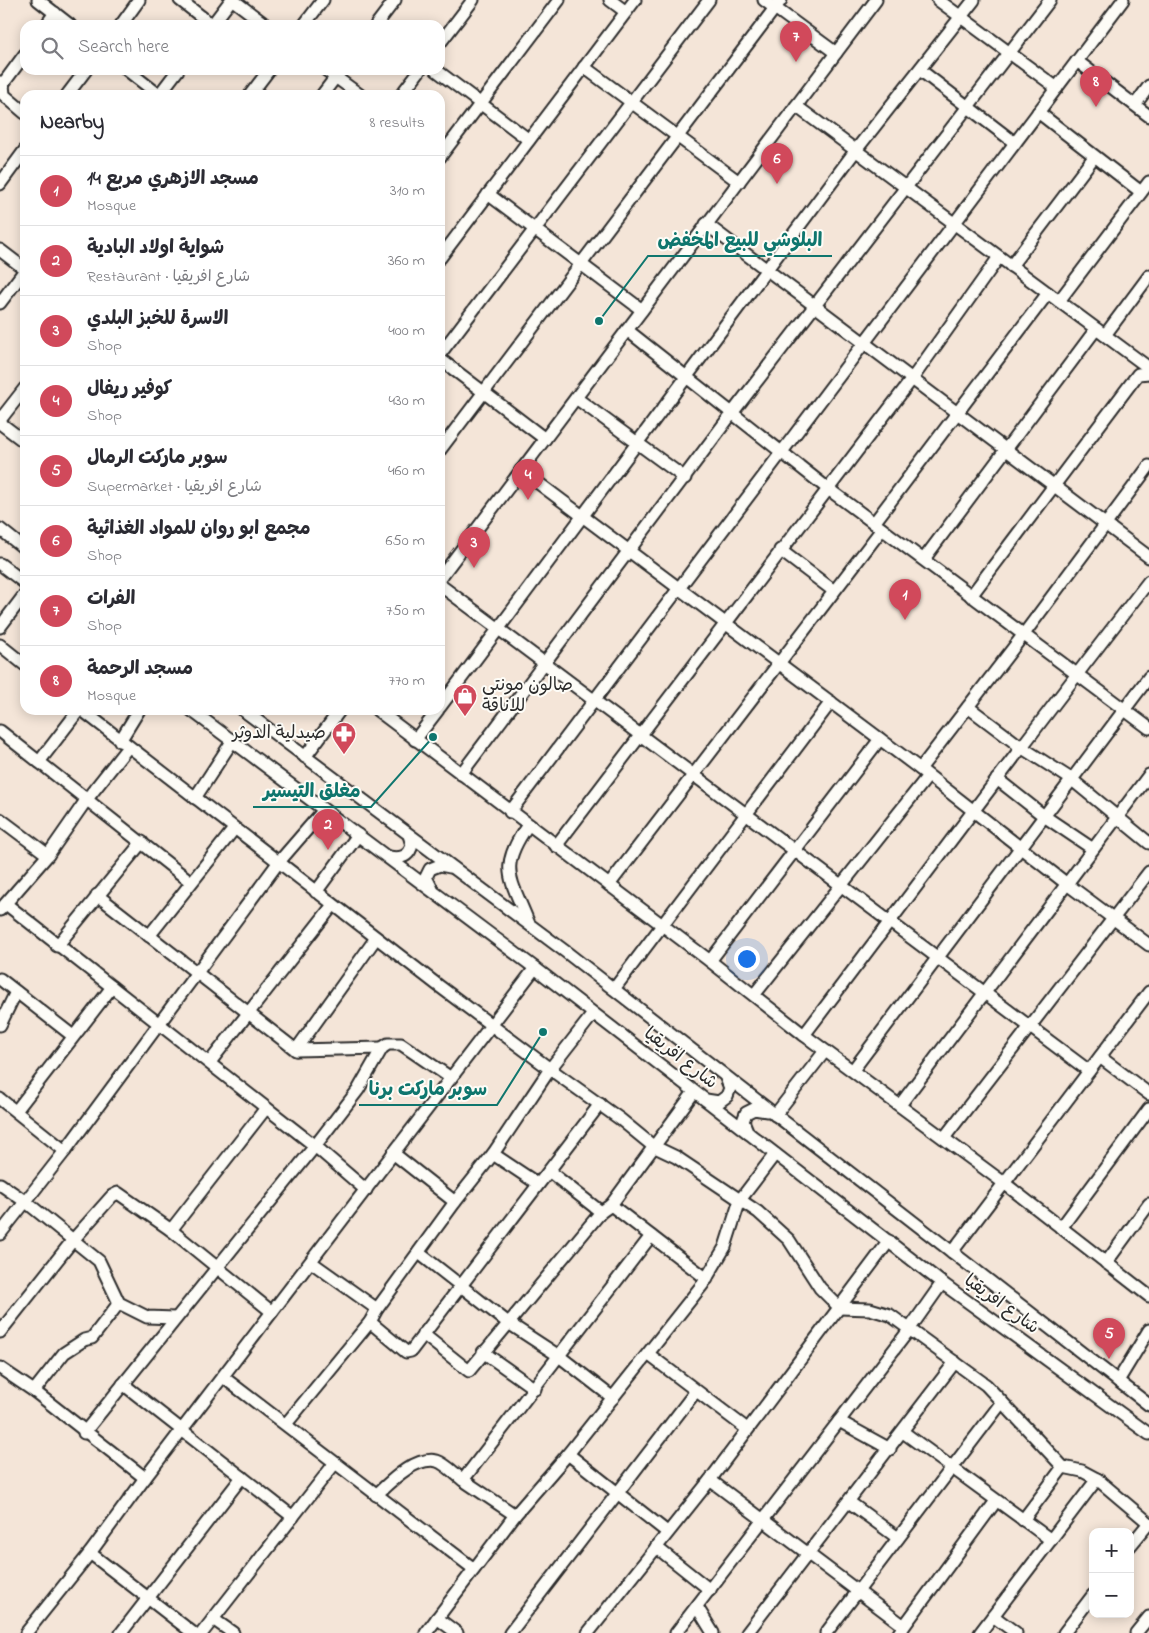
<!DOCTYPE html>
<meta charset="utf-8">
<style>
body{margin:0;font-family:"Indie Flower","Playpen Sans Arabic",sans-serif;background:#f7f7f7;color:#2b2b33}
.controls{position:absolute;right:15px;bottom:15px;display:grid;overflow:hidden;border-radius:10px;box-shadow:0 2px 12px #0003}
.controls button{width:45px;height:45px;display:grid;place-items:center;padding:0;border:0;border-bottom:1px solid #e1e1e2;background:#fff;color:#2b2b33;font:25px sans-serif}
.you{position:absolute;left:746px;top:958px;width:18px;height:18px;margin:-12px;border:4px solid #fff;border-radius:50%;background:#1a73e8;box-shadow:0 0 0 8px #1a73e833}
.badge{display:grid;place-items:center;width:32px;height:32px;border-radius:50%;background:#d1495b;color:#fff;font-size:16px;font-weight:700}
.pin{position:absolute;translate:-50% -41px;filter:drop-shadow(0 1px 2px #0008)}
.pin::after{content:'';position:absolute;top:26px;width:18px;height:15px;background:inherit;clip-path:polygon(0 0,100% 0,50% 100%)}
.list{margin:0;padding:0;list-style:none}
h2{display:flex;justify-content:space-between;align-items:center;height:65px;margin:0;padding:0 20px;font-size:21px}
h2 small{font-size:16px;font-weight:400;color:#7c7c81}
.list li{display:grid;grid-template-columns:32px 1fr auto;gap:15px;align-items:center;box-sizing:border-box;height:70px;padding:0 20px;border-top:1px solid #e1e1e2}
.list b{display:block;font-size:19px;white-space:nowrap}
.list p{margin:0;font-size:16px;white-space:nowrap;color:#7c7c81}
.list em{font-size:16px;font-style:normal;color:#7c7c81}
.icon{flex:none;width:28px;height:28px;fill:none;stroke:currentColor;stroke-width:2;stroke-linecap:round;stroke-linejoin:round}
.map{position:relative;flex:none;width:1149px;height:1633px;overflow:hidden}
.search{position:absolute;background:#fff;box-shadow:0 2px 12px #0003;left:20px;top:20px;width:425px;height:55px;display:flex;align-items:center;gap:12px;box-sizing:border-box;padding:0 18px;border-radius:15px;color:#7c7c81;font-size:19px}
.panel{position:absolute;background:#fff;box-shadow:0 2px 12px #0003;left:20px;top:90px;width:425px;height:625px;border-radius:15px}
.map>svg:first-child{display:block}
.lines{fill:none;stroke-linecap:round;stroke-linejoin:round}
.minor-casing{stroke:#2b2b2b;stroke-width:15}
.minor{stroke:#fdfcf7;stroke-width:11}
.labels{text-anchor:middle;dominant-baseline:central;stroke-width:4;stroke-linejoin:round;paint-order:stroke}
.poi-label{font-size:18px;fill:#2b2b2b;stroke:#fdfcf7;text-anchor:start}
.street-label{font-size:18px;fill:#2b2b2b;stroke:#fdfcf7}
.leader{fill:none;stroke:#0f766e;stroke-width:2}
.callout-dot{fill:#0f766e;stroke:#fdfcf7;stroke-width:2}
.callout-label{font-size:19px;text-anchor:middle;font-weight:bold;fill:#0f766e;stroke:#fdfcf7;stroke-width:4;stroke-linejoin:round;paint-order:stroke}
</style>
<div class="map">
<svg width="1149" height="1633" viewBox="0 0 1149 1633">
<rect width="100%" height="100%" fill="#f4e5d8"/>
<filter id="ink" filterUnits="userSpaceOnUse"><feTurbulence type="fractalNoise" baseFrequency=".02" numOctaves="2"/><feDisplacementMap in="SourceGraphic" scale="10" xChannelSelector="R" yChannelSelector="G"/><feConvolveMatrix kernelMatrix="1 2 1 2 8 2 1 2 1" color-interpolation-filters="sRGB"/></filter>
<g filter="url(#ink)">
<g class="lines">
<defs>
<g id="minor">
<polyline points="38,0 70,25"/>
<polyline points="180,0 212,25"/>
<polyline points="233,0 266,25"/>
<polyline points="610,0 626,12"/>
<polyline points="764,0 836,53"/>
<polyline points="938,0 1057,88"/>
<polyline points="46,25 55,13"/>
<polyline points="121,25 139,0"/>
<polyline points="212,25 231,0"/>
<polyline points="304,25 323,0"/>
<polyline points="376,25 395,0"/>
<polyline points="440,43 473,0"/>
<polyline points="1077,61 1149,116"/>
<polyline points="584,67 739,182"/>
<polyline points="127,70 159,95"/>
<polyline points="326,70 360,95"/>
<polyline points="436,70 529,140"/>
<polyline points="920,70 1015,143"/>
<polyline points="0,82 3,84 4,95 25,113"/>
<polyline points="0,88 25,54"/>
<polyline points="67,95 86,70"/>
<polyline points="159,95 178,70"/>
<polyline points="250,95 269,70"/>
<polyline points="322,95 341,70"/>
<polyline points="401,95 420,70"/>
<polyline points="1135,105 1149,86"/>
<polyline points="796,106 1149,368"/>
<polyline points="1038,112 1141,192"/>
<polyline points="440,157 559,0"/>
<polyline points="0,184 25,150"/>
<polyline points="488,194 642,310"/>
<polyline points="706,224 1149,557"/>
<polyline points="0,250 25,269"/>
<polyline points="440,258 635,0"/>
<polyline points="1011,266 1094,157"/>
<polyline points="1059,301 1149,182"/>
<polyline points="0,303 25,270"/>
<polyline points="627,330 827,488 1149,728"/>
<polyline points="1105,335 1149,276"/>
<polyline points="440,354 709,0"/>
<polyline points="440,359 545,439"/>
<polyline points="576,398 685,478"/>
<polyline points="0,420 25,388"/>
<polyline points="0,423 25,442"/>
<polyline points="440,450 781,0"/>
<polyline points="521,470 920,769 1067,884 1149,945"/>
<polyline points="874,523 1048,293"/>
<polyline points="0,529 25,549"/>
<polyline points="780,550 834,591"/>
<polyline points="924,559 1096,329"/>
<polyline points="0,564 25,583"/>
<polyline points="440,578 876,0"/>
<polyline points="440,585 1089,1071"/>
<polyline points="971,596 1138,374 1149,373"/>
<polyline points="0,627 25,594"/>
<polyline points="0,645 25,665"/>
<polyline points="440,707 856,150 974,0"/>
<polyline points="968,707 1021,747 1071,779 1149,843"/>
<polyline points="82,710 439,986 550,1069 620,1119 653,1146 676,1157 758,1212 789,1240 820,1288 840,1308 870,1309 890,1315 986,1385 1063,1467 1082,1471 1097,1479 1149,1523"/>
<polyline points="191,710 535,968 942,1283 1149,1434"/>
<polyline points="243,710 566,952 1149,1405"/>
<polyline points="377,710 710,961 804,1035 1004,1183 1149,1296"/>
<polyline points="0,731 191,882"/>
<polyline points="415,740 438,710"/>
<polyline points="120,741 139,710"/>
<polyline points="305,757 340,710"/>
<polyline points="39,762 79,710"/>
<polyline points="920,769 1024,634 1149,466"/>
<polyline points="461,774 733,412 1050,0"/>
<polyline points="997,779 1044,816 1093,849"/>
<polyline points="195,798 233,740"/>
<polyline points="510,812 1123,0"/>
<polyline points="0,819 48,855"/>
<path d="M528 825C497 869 511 878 529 924"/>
<polyline points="556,846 912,379 999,257"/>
<path d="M389 857C400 859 409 857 412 845L409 835"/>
<polyline points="609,885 882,529"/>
<polyline points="432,889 426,877 430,869 440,865 450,867"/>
<polyline points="316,892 358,835"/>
<polyline points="97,895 296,1050 382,1048"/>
<polyline points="6,904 315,1146 366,1190"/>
<polyline points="0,910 48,855 87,799 128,747"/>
<polyline points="149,936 234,829"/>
<polyline points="57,946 142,842"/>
<polyline points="710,961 880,739"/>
<polyline points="0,979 73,1036"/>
<polyline points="614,989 831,702"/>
<polyline points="754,995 928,776"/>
<polyline points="0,1025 16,992"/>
<path d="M804 1035C919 884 1032 731 1149 581"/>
<polyline points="296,1050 376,938"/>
<polyline points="1100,1057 1149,1094"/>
<polyline points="210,1062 333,905"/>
<polyline points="853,1070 1149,677"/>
<polyline points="0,1099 65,1151"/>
<polyline points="706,1100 719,1102 727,1096 730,1088 726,1078"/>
<polyline points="900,1105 1149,775"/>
<polyline points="16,1111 112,987"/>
<polyline points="775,1115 825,1051"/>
<polyline points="748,1133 743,1121 746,1113 754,1109 767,1111"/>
<polyline points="944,1138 1149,872"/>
<polyline points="393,1153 455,1202"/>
<polyline points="493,1154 538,1184"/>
<polyline points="550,1172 601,1212 611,1205 707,1279"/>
<polyline points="0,1184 26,1202 99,1261 119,1303 147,1317 175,1318"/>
<polyline points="611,1205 694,1092"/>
<polyline points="1061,1228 1149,1109"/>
<polyline points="171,1230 266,1108"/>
<polyline points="0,1234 65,1151 278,863 323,811"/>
<polyline points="952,1252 1149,992"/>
<polyline points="419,1253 507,1322 559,1356 613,1398"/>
<polyline points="311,1262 377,1309"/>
<polyline points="1106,1263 1149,1204"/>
<polyline points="370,1322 406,1352 411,1351 600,1104"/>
<polyline points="0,1332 73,1240 112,1196 118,1193 171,1230 272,1312"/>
<polyline points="423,1334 469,1371 601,1212"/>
<polyline points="483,1352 535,1389"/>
<polyline points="648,1354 747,1429"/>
<polyline points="0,1368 34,1391 145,1478"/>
<polyline points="223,1377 474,1569"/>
<polyline points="1118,1381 1149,1330"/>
<polyline points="123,1384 293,1517"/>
<polyline points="34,1391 64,1353 84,1340 92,1338 119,1303"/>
<polyline points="839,1421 890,1449"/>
<polyline points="286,1424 370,1322 377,1309 455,1202 493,1154 550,1069 593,1014"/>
<polyline points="903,1432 1051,1540"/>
<polyline points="84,1433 315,1146 358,1090 382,1048 388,1044 401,1044 451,1078"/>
<polyline points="568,1454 667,1532"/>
<polyline points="463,1480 515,1515"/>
<polyline points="710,1480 904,1626"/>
<path d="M376 1495C390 1482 415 1456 437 1461 446 1464 455 1474 463 1480L651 1236"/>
<polyline points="849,1502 898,1538"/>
<polyline points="1023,1520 1063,1467"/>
<polyline points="1130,1546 1149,1523"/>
<polyline points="656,1547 710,1590"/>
<polyline points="90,1553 193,1633"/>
<polyline points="697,1607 713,1633"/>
<polyline points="993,1616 1016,1633"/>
<polyline points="437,1618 457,1633"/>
<polyline points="213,1619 233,1633"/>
<polyline points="26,1633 90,1553 145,1478 535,968"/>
<polyline points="121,1633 242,1477"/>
<polyline points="202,1633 335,1463"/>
<polyline points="426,1633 515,1515 568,1454 703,1284 725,1247 740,1200 775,1154"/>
<polyline points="510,1633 696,1391"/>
<polyline points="588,1633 710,1480 889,1241"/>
<polyline points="676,1633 906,1334 942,1283"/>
<polyline points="747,1633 955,1362"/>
<polyline points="826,1633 1002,1402"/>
<polyline points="899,1633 996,1501"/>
<polyline points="980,1633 1097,1479"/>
<polyline points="1064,1633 1093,1595"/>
<polyline points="1136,1633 1149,1617"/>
</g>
</defs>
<use href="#minor" class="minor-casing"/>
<use href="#minor" class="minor"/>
</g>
</g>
<defs>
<symbol id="shop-pin" viewBox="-11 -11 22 30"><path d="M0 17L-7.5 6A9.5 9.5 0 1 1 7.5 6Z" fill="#d1495b" stroke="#fdfcf7"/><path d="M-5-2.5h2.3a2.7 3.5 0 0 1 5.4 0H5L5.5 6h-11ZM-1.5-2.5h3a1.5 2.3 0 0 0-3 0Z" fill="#fff"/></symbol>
<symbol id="pharmacy-pin" viewBox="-11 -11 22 30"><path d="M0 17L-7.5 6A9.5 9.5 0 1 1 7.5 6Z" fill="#d1495b" stroke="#fdfcf7"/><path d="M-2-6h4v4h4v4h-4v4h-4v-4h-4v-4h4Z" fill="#fff"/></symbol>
</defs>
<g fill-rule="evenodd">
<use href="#shop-pin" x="451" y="682" width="28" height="38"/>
<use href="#pharmacy-pin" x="330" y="720" width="28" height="38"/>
</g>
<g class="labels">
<g class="poi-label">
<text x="482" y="686">صالون مونتي<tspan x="482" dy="21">للاناقة</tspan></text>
<text x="326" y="734" text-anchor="end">صيدلية الدوثر</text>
</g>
<g class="street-label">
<text transform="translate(680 1059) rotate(38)">شارع افريقيا</text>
<text transform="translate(1001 1305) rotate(36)">شارع افريقيا</text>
</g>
</g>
<path class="leader" d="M599 321L648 256H832M433 737L371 807H253M543 1032L497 1105H359"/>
<g class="callout-dot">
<circle cx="599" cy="321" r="5"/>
<circle cx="433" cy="737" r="5"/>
<circle cx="543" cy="1032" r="5"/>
</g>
<g class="callout-label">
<text x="740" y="246">البلوشي للبيع المخفض</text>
<text x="312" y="797">مغلق التيسير</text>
<text x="428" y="1095">سوبر ماركت برنا</text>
</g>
</svg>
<div class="controls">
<button>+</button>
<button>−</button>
</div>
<div class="you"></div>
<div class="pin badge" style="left:905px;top:620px">1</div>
<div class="pin badge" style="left:328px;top:850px">2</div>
<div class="pin badge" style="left:474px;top:568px">3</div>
<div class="pin badge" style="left:528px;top:500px">4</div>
<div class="pin badge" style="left:1109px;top:1359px">5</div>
<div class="pin badge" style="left:777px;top:184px">6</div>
<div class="pin badge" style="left:796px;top:62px">7</div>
<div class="pin badge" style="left:1096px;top:107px">8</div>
<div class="search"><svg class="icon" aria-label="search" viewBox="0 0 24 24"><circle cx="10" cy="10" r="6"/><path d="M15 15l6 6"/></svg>Search here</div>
<section class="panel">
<h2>Nearby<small>8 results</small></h2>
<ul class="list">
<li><span class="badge">1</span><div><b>مسجد الازهري مربع 14</b><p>Mosque</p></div><em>310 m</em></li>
<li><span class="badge">2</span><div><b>شواية اولاد البادية</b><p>Restaurant · شارع افريقيا</p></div><em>360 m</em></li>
<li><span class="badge">3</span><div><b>الاسرة للخبز البلدي</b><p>Shop</p></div><em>400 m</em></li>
<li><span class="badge">4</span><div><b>كوفير ريفال</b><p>Shop</p></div><em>430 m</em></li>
<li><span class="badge">5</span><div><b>سوبر ماركت الرمال</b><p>Supermarket · شارع افريقيا</p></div><em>460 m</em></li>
<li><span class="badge">6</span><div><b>مجمع ابو روان للمواد الغذائية</b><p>Shop</p></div><em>650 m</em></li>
<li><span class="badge">7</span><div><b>الفرات</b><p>Shop</p></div><em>750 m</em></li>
<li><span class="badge">8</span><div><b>مسجد الرحمة</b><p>Mosque</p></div><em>770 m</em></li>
</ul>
</section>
</div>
